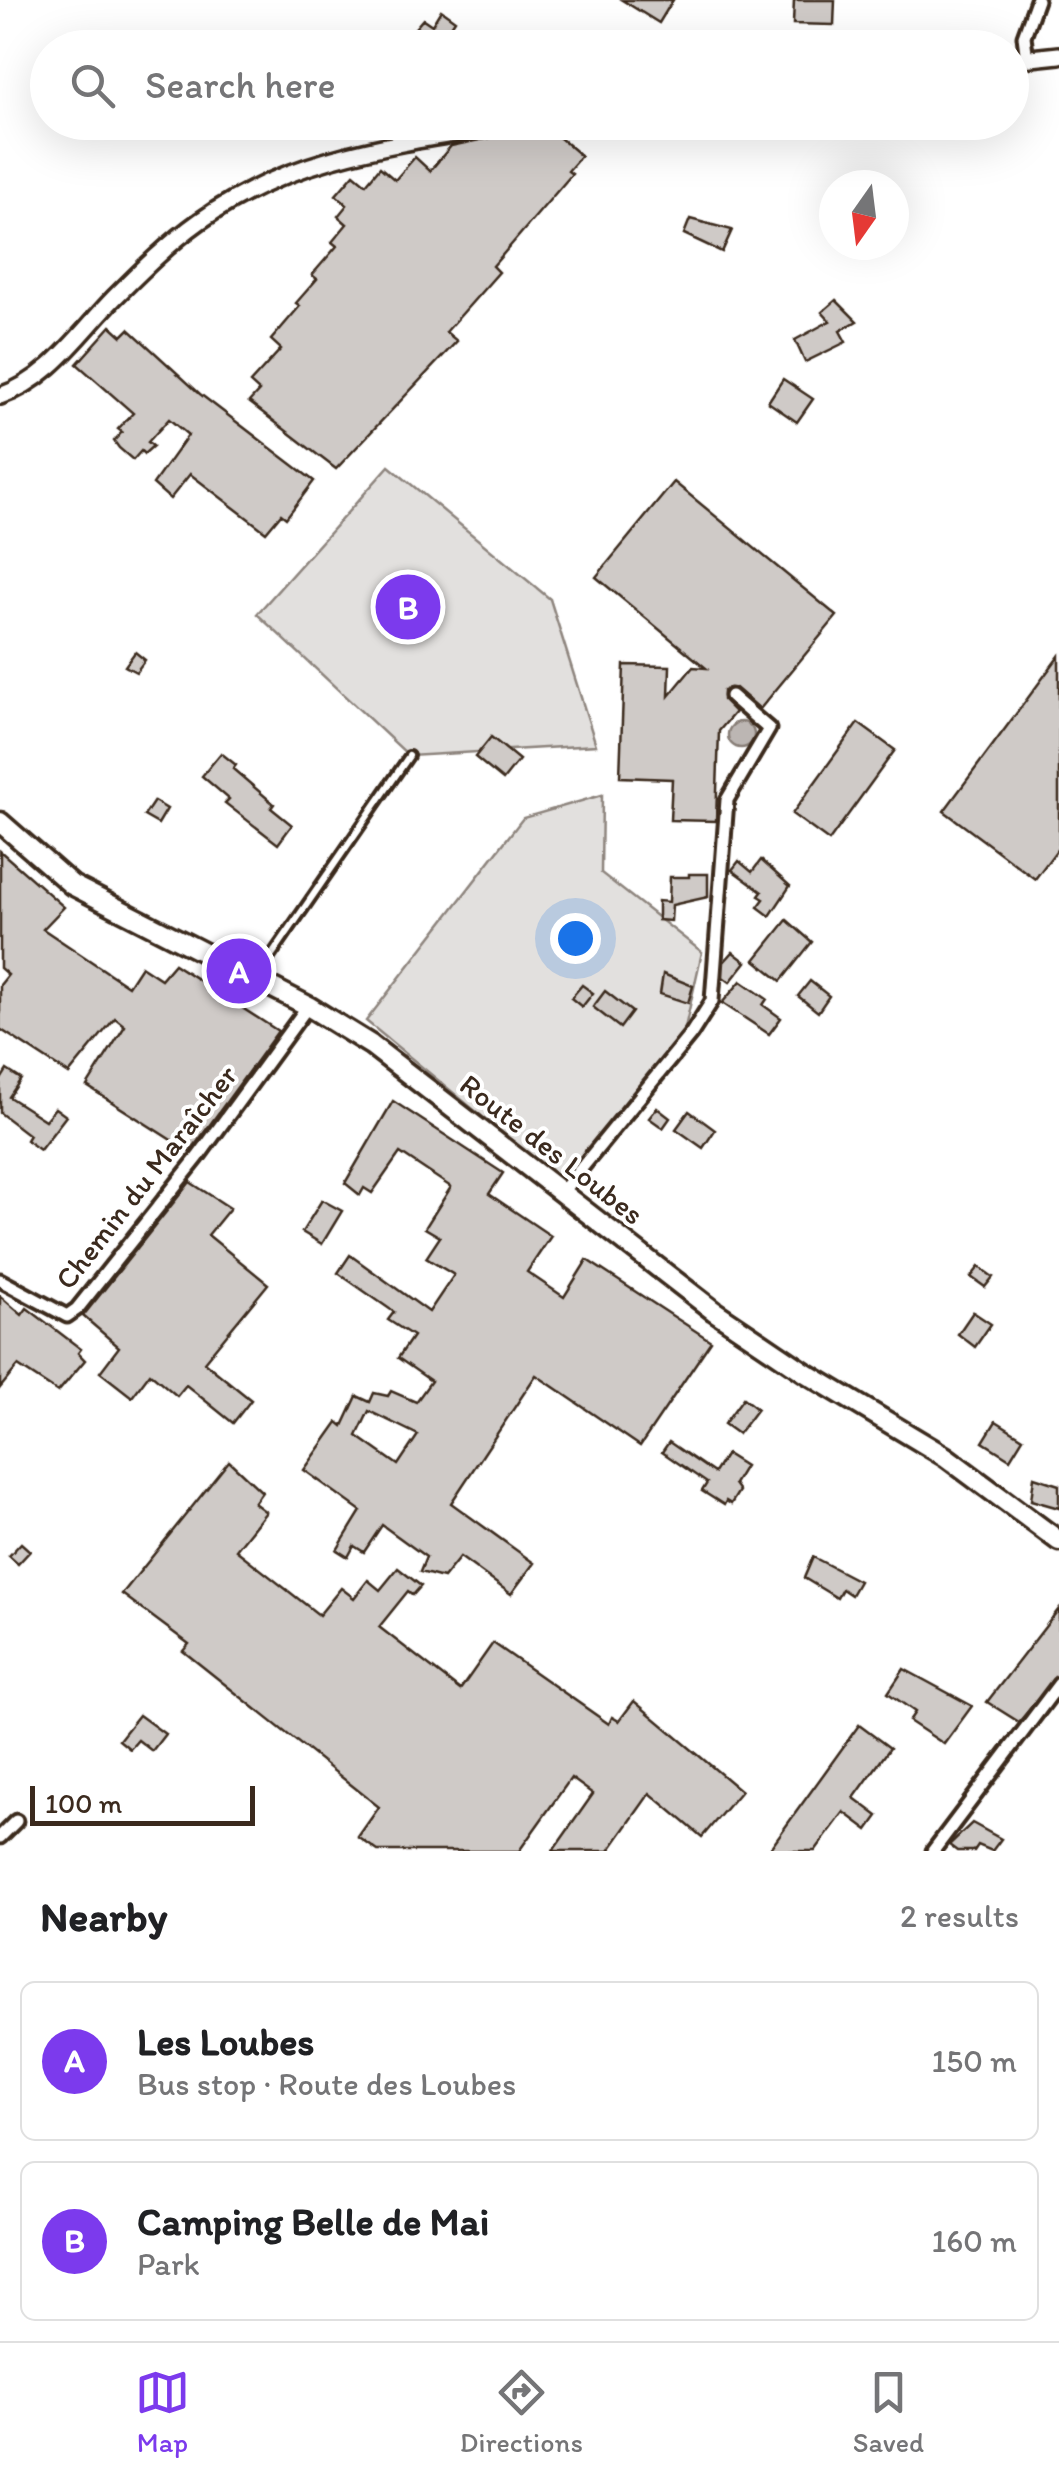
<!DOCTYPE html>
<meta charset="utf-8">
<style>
body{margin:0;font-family:Itim,sans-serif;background:#f2f2f2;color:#202124}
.compass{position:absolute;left:819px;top:170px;width:90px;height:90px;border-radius:50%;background:#fff;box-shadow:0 10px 40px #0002;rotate:194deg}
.scale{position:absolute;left:30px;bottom:25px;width:225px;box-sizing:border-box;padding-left:10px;border:5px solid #3b2a1e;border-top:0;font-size:28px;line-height:35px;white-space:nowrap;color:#3b2a1e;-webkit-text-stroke:8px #fff;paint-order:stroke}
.you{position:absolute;left:575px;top:938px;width:35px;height:35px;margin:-25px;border:8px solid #fff;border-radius:50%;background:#1a73e8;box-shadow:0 0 0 15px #1a73e833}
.badge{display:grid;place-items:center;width:65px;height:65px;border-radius:50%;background:#7c3aed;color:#fff;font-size:32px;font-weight:700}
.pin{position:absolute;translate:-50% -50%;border:5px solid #fff;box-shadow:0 2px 10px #0006}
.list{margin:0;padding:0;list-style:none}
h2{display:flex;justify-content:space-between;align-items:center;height:130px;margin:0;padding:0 40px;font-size:42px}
h2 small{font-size:32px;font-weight:400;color:#757577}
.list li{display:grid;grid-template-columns:65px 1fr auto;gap:30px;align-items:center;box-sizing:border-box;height:160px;margin:0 20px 20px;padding:0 20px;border:2px solid #e0e0e0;border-radius:15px}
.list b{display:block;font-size:38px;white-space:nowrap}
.list p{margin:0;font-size:32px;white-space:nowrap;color:#757577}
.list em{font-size:32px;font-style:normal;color:#757577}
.icon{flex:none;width:55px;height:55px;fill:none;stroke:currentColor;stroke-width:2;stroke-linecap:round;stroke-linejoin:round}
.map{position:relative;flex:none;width:1059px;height:1851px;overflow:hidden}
.search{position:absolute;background:#fff;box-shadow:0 10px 40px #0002;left:30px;right:30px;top:30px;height:110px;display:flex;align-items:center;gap:25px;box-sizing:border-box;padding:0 35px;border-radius:55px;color:#757577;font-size:38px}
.sheet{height:490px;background:#fff}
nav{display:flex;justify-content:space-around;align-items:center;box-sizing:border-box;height:140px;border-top:2px solid #e0e0e0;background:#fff;font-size:28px;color:#757577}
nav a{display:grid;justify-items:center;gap:5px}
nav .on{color:#7c3aed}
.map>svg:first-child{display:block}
.green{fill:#e2e0de;stroke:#8e857e;stroke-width:2.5}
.water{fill:#bcb6b3;stroke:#887e77;stroke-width:2.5}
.building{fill:#cfcac7;stroke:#3b2a1e;stroke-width:2.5;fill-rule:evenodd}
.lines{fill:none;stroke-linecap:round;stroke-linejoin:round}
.service-casing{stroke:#3b2a1e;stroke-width:14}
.minor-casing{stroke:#3b2a1e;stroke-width:19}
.tertiary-casing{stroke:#3b2a1e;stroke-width:22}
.secondary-casing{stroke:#3b2a1e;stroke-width:25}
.service{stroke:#fff;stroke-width:6}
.minor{stroke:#fff;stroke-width:11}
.tertiary{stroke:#fff;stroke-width:15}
.secondary{stroke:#fff;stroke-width:18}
.labels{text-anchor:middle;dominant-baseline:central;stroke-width:8;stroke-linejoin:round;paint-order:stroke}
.street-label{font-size:30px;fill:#3b2a1e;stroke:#fff}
</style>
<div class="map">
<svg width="1059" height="1851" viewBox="0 0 1059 1851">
<rect width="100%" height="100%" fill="#fff"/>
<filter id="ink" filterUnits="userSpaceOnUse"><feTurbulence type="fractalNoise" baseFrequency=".01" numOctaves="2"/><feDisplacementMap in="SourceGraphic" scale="20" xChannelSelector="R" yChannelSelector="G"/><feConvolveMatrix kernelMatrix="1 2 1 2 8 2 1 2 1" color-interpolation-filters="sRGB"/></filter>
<g filter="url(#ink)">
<g class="green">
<polygon points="389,466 550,599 596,745 409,756 257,614"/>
<polygon points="602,795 601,873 702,952 685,1028 563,1183 366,1021 523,818"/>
</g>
<circle class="water" cx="741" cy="735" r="13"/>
<g class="building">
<polygon points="622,0 673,0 659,23"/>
<polygon points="794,0 835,0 834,25 793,24"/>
<polygon points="441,10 455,20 437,48 398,48 423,19 432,25"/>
<polygon points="546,126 581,156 568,171 572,174 493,266 499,272 446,332 457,341 336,469 249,402 259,391 250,383 281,349 271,340 300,306 296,303 317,279 312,275 337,246 332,242 347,224 338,216 347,205 336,195 354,174 366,184 380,167 395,180 415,157 430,171 451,146"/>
<polygon points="690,219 732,230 722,252 684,234"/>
<polygon points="836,300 857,321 840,331 846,342 805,362 795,340 830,321 822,312"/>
<polygon points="111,326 122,336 129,329 200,394 314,481 286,518 281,514 266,532 190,474 170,499 153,484 188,435 169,419 148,442 153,446 144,454 141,451 133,460 119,448 114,441 122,432 118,429 133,413 77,364"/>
<polygon points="783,379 813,399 797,422 768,402"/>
<polygon points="674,482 837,616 760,709 736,688 723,691 723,700 735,712 719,731 716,821 670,820 672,779 620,777 624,665 670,666 669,696 693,667 706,668 596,577"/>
<polygon points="135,652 145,660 136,672 125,666"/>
<polygon points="1059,656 1059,847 1035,879 944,811"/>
<polygon points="858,723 895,750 829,841 792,814"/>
<polygon points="491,737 519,760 503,780 475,757"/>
<polygon points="221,753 236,765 233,769 274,804 271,808 292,825 278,844 225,803 229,799 202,776"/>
<polygon points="154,801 167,809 158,824 144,816"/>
<polygon points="0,851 64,907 43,929 128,986 141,966 161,979 174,964 278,1031 190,1152 87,1086 125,1026 115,1018 69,1074 0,1029 0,985 8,975 0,968"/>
<polygon points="761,860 790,886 770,916 758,907 764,899 759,896 762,892 732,870 739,861 752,872"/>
<polygon points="689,874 708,874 708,897 672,905 671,921 658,920 658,901 669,902 670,877 689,877"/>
<polygon points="787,920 812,942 781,981 755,960"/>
<polygon points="733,952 746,962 730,982 723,977 724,962"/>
<polygon points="663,974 693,986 688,1003 660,994"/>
<polygon points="741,981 767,999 763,1005 781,1018 769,1034 722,1003"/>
<polygon points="810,981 829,996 818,1012 798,996"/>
<polygon points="582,985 593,993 582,1007 571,998"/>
<polygon points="605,991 632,1012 620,1028 593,1007"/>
<polygon points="7,1070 21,1079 9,1097 45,1120 55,1108 66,1116 40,1150 26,1140 29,1135 0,1113 0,1081"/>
<path d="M393 1101 503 1173 489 1194 551 1236 527 1272 564 1297 587 1260 711 1341 640 1446 536 1375 451 1503 534 1563 511 1594 460 1557 443 1578 420 1572 426 1557 382 1525 364 1552 354 1546 348 1557 337 1550 361 1511 304 1470 338 1422 343 1426 357 1396 370 1402 374 1393 388 1396 391 1391 416 1402 431 1381 398 1358 413 1336 388 1320 394 1312 338 1273 350 1255 429 1312 454 1275 426 1258 440 1237 425 1228 451 1187 400 1153 372 1193 364 1188 360 1195 345 1183ZM369 1411 418 1435 398 1465 357 1436Z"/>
<polygon points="657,1108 670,1118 663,1128 649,1118"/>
<polygon points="689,1111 715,1130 703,1148 676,1129"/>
<polygon points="190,1182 230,1208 208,1235 268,1284 204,1362 251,1400 233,1423 186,1385 177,1396 150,1373 132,1397 100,1372 119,1347 83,1316"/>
<polygon points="322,1200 342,1211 322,1244 302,1232"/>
<polygon points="979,1267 993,1277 985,1287 971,1277"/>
<polygon points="0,1296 22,1315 27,1308 81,1349 78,1353 85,1360 58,1392 18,1366 0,1388"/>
<polygon points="973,1312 991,1324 975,1347 958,1334"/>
<polygon points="743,1398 757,1409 738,1434 724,1424"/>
<polygon points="996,1421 1023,1438 1010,1459 983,1442"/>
<polygon points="669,1442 714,1473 726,1454 745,1466 734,1484 739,1491 731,1504 726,1501 724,1505 702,1491 707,1483 662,1452"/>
<polygon points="229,1461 262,1492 254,1503 266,1512 236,1550 319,1615 341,1588 354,1598 368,1580 380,1590 398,1568 421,1586 413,1595 408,1591 379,1627 460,1690 493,1643 609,1724 612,1717 619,1721 634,1701 741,1791 702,1837 650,1793 609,1851 553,1851 593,1794 571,1778 519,1851 378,1851 358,1837 379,1807 183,1651 189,1644 122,1594"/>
<polygon points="1034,1477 1059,1485 1059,1508 1031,1500"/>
<polygon points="21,1543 30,1551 18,1564 9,1556"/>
<polygon points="813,1557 859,1581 851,1595 842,1589 837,1598 804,1578"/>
<polygon points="1059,1609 1059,1674 1019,1722 987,1702"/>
<polygon points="904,1669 972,1706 944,1744 909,1721 915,1712 888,1693"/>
<polygon points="139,1715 165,1734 152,1751 138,1740 130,1749 119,1740"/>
<polygon points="859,1725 890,1748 854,1798 878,1816 868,1830 844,1812 815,1851 768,1851"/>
<polygon points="972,1823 1001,1839 992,1851 978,1845 974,1851 957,1851 949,1845"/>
</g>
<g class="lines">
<defs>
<polyline id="service" points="256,978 409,756"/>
<g id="minor">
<polyline points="1027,60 1024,36 1037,0"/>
<polyline points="562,1192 691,1034 712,1001 727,800 769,729 731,696"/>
<polyline points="0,1280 67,1316 77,1309 198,1157 308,1006"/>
<polyline points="0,1837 16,1821"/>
<polyline points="933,1851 1059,1684"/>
</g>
<g id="tertiary">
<polyline points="1012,60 1059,55"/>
<path d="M0 396C50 379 79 334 114 298 141 271 169 243 200 221 298 151 411 142 526 122"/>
</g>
<polyline id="secondary" points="0,822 72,885 308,1006 371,1045 714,1311 806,1373 946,1457 1059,1541"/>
</defs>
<use href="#service" class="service-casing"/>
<use href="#minor" class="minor-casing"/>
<use href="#tertiary" class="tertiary-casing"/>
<use href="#secondary" class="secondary-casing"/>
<use href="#service" class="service"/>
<use href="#minor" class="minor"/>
<use href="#tertiary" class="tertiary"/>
<use href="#secondary" class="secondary"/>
</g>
</g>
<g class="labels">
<g class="street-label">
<text transform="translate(552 1149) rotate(38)">Route des Loubes</text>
<text transform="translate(146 1177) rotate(-52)">Chemin du Maraîcher</text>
</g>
</g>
</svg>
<svg class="compass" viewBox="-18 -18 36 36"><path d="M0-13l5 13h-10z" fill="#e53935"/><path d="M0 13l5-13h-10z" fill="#757577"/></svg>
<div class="scale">100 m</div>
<div class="you"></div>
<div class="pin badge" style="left:239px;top:971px">A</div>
<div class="pin badge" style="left:408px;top:607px">B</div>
<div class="search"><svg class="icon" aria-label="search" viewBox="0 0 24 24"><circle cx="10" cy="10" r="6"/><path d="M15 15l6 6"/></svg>Search here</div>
</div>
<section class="sheet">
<h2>Nearby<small>2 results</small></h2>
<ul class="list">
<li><span class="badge">A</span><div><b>Les Loubes</b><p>Bus stop · Route des Loubes</p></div><em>150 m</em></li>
<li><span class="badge">B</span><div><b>Camping Belle de Mai</b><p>Park</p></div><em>160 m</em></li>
</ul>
</section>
<nav>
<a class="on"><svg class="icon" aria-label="map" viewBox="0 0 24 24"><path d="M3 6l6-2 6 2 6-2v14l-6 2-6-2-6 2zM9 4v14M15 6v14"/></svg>Map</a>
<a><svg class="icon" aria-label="directions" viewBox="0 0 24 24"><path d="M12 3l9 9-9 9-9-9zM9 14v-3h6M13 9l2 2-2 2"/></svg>Directions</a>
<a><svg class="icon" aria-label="saved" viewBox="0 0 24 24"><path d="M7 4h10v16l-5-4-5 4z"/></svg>Saved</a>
</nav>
